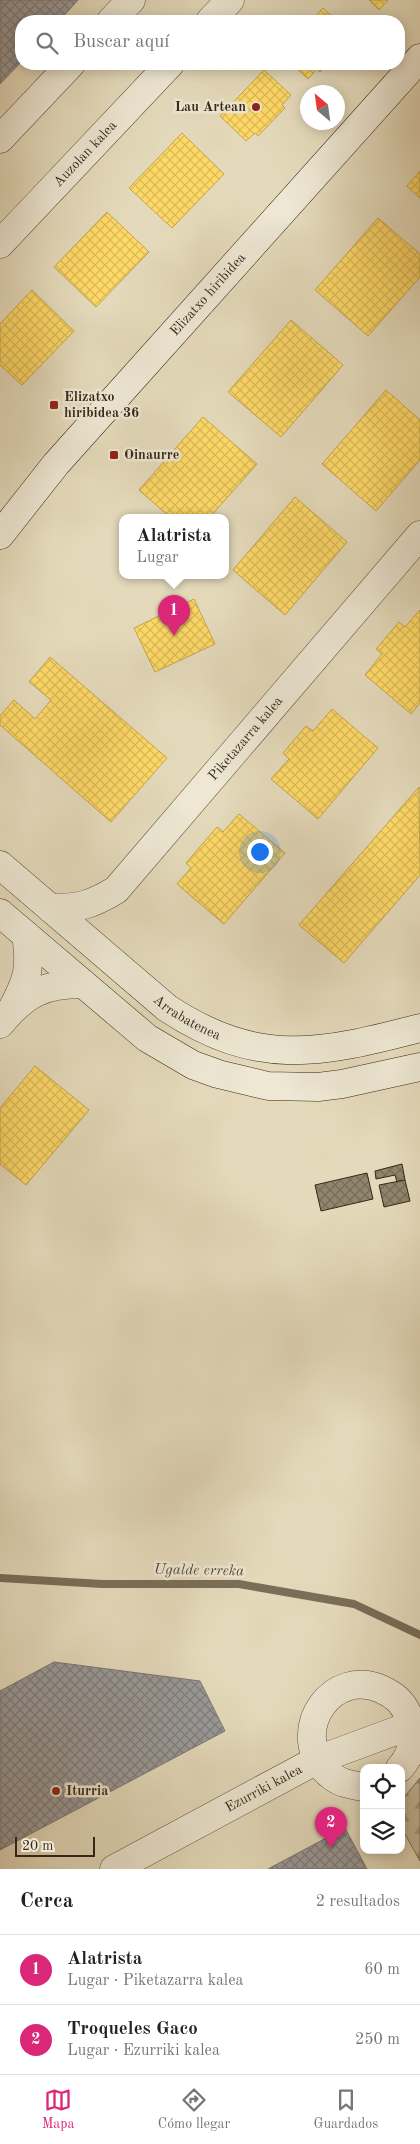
<!DOCTYPE html>
<html lang="es">
<meta charset="utf-8">
<style>
body{margin:0;font-family:"Old Standard TT",serif;background:#f6f6f6;color:#222}
.controls{position:absolute;right:15px;bottom:15px;display:grid;overflow:hidden;border-radius:10px;box-shadow:0 2px 12px #0003}
.controls button{width:45px;height:45px;display:grid;place-items:center;padding:0;border:0;border-bottom:1px solid #e0e0e0;background:#fff;color:#222;font:25px sans-serif}
.compass{position:absolute;left:300px;top:85px;width:45px;height:45px;border-radius:50%;background:#fff;box-shadow:0 2px 12px #0003;rotate:331deg}
.scale{position:absolute;left:15px;bottom:12px;width:80px;box-sizing:border-box;padding-left:5px;border:2px solid #362818;border-top:0;font-size:14px;line-height:18px;white-space:nowrap;color:#362818;-webkit-text-stroke:4px #ede7d3;paint-order:stroke}
.you{position:absolute;left:259px;top:851px;width:18px;height:18px;margin:-12px;border:4px solid #fff;border-radius:50%;background:#1a73e8;box-shadow:0 0 0 8px #1a73e833}
.badge{display:grid;place-items:center;width:32px;height:32px;border-radius:50%;background:#db2777;color:#fff;font-size:16px;font-weight:700}
.pin{position:absolute;translate:-50% -41px;filter:drop-shadow(0 1px 2px #0008)}
.pin::after{content:'';position:absolute;top:26px;width:18px;height:15px;background:inherit;clip-path:polygon(0 0,100% 0,50% 100%)}
.popup{position:absolute;left:119px;top:514px;width:110px;height:65px;box-sizing:border-box;display:grid;place-content:center;border-radius:10px;background:#fff;filter:drop-shadow(0 1px 4px #0005);font-size:16px;white-space:nowrap;color:#767676}
.popup b{font-size:19px;color:#222}
.popup::after{content:'';position:absolute;left:50%;top:100%;margin-left:-10px;border:10px solid transparent;border-top-color:#fff}
.list{margin:0;padding:0;list-style:none}
h2{display:flex;justify-content:space-between;align-items:center;height:65px;margin:0;padding:0 20px;font-size:21px}
h2 small{font-size:16px;font-weight:400;color:#767676}
.list li{display:grid;grid-template-columns:32px 1fr auto;gap:15px;align-items:center;box-sizing:border-box;height:70px;padding:0 20px;border-top:1px solid #e0e0e0}
.list b{display:block;font-size:19px;white-space:nowrap}
.list p{margin:0;font-size:16px;white-space:nowrap;color:#767676}
.list em{font-size:16px;font-style:normal;color:#767676}
.icon{flex:none;width:28px;height:28px;fill:none;stroke:currentColor;stroke-width:2;stroke-linecap:round;stroke-linejoin:round}
.map{position:relative;flex:none;width:420px;height:1869px;overflow:hidden}
.search{position:absolute;background:#fff;box-shadow:0 2px 12px #0003;left:15px;right:15px;top:15px;height:55px;display:flex;align-items:center;gap:12px;box-sizing:border-box;padding:0 18px;border-radius:20px;color:#767676;font-size:19px}
.sheet{height:205px;background:#fff}
nav{display:flex;justify-content:space-around;align-items:center;box-sizing:border-box;height:70px;border-top:1px solid #e0e0e0;background:#fff;font-size:14px;color:#767676}
nav a{display:grid;justify-items:center;gap:2px}
nav .on{color:#db2777}
.map>svg:first-child{display:block}
.forest{fill:url(#forest-firs);stroke:#7e725c}
.homes{fill:url(#homes-cross-hatch);stroke:#c3a44f}
.industry{fill:url(#industry-cross-hatch);stroke:#7b7772}
.lines{fill:none;stroke-linecap:round;stroke-linejoin:round}
.stream{stroke:#7b6e59;stroke-width:8}
.building{fill:url(#building-cross-hatch);stroke:#362818}
.street-casing{stroke:#625441;stroke-width:29}
.secondary-casing{stroke:#362818;stroke-width:29}
.street{stroke:#ede7d3;stroke-width:28}
.secondary{stroke:#ede7d3;stroke-width:28}
.poi-dot{fill:#8f2418;stroke:#ede7d3;stroke-width:2}
.labels{text-anchor:middle;dominant-baseline:central;stroke-width:5;stroke-linejoin:round;paint-order:stroke}
.poi-label{font-size:14px;font-weight:bold;fill:#362818;stroke:#ede7d3;text-anchor:start}
.street-label{font-size:14px;fill:#362818;stroke:#ede7d3}
.water-label{font-size:15px;font-style:italic;fill:#584b38;stroke:#ede7d3}
</style>
<div class="map">
<svg width="420" height="1869" viewBox="0 0 420 1869">
<defs>
<pattern id="forest-firs" width="22" height="20" patternUnits="userSpaceOnUse" patternTransform="scale(1.25)"><rect width="22" height="20" fill="#c6bc9f"/><path d="M5 1l3.5 6h-7zM16 11l3.5 6h-7z" fill="#a29981"/></pattern>
<pattern id="homes-cross-hatch" width="8" height="8" patternUnits="userSpaceOnUse" patternTransform="scale(1.25)"><rect width="8" height="8" fill="#ffd966"/><path d="M0 0l8 8M0 8l8-8" fill="none" stroke="#dbba58"/></pattern>
<pattern id="industry-cross-hatch" width="8" height="8" patternUnits="userSpaceOnUse" patternTransform="scale(1.25)"><rect width="8" height="8" fill="#999"/><path d="M0 0l8 8M0 8l8-8" fill="none" stroke="#7e7d7c"/></pattern>
<pattern id="building-cross-hatch" width="8" height="8" patternUnits="userSpaceOnUse" patternTransform="scale(1.25)"><rect width="8" height="8" fill="#90856d"/><path d="M0 0l8 8M0 8l8-8" fill="none" stroke="#766d59"/></pattern>
</defs>
<rect width="100%" height="100%" fill="#e4dabb"/>
<filter id="stains"><feTurbulence type="fractalNoise" baseFrequency=".004" numOctaves="4"/><feColorMatrix values="0 0 0 0 .2 0 0 0 0 .09 0 0 0 0 .02 0 0 0 .5 -.17"/></filter>
<radialGradient id="worn" r=".72"><stop offset=".6" stop-color="#630" stop-opacity="0"/><stop offset="1" stop-color="#630" stop-opacity=".3"/></radialGradient>
<polygon class="forest" points="420,1778 420,1861 401,1827 401,1801"/>
<g class="homes">
<polygon points="369,0 388,0 379,10"/>
<polygon points="323,8 337,21 311,21"/>
<polygon points="292,64 328,64 320,72 317,69 308,79"/>
<polygon points="264,70 291,95 282,105 285,108 258,136 255,133 246,141 220,116"/>
<polygon points="182,133 224,174 172,228 129,188"/>
<polygon points="420,171 420,198 407,186"/>
<polygon points="107,212 149,252 96,307 54,267"/>
<polygon points="378,218 420,254 420,277 368,336 315,290"/>
<polygon points="32,290 74,331 22,385 0,365 0,324"/>
<polygon points="291,320 343,365 281,437 228,392"/>
<polygon points="386,390 420,420 420,460 376,511 322,464"/>
<polygon points="203,417 257,464 210,517 170,517 139,490"/>
<polygon points="295,497 347,542 285,615 233,570"/>
<polygon points="194,599 215,644 155,672 134,628"/>
<polygon points="420,610 420,703 411,714 365,675 382,654 376,649 399,622 405,627"/>
<polygon points="50,657 167,758 111,822 0,725 0,716 14,700 35,719 51,700 29,682"/>
<polygon points="332,709 378,748 318,819 271,779 289,759 283,753 306,726 313,731"/>
<polygon points="419,787 420,875 344,963 299,925"/>
<polygon points="239,814 285,853 224,924 177,884 191,868 186,863 217,827 223,832"/>
<polygon points="35,1066 89,1110 26,1185 0,1164 0,1108"/>
</g>
<g class="industry">
<polygon points="0,0 78,0 59,21 21,21 21,62 0,84"/>
<polygon points="54,1662 200,1681 225,1731 0,1850 0,1691"/>
<polygon points="345,1828 367,1869 268,1869"/>
</g>
<g class="lines">
<polyline class="stream" points="0,1578 102,1584 239,1584 354,1604 420,1635"/>
</g>
<g class="building">
<polygon points="402,1164 405,1180 397,1182 395,1175 376,1179 375,1171"/>
<polygon points="367,1173 373,1199 321,1211 315,1185"/>
<polygon points="405,1180 410,1201 384,1207 379,1185"/>
</g>
<g class="lines">
<defs>
<g id="street">
<polyline points="111,21 131,0"/>
<polyline points="210,21 230,0"/>
<polyline points="0,139 71,64"/>
<path id="s1" d="M0 244 170 64"/>
<path id="s2" d="M50 908C80 908 91 905 116 890L420 535"/>
<path d="M13 1007C28 979 31 967 26 935"/>
<path d="M0 1024C26 993 43 984 83 984"/>
<path d="M364 1787C358 1786 351 1785 345 1783 337 1781 328 1774 323 1768 291 1727 333 1668 381 1689 394 1695 402 1701 408 1715 416 1734 414 1752 400 1768"/>
<path id="s3" d="M114 1869 317 1760 420 1722"/>
</g>
<g id="secondary">
<path id="s4" d="M0 535 56 464 420 58"/>
<path id="s5" d="M0 865 167 1008C258 1068 320 1054 420 1028"/>
<polyline points="0,913 147,1038 193,1065 218,1074 268,1086 318,1087 342,1084 420,1067"/>
</g>
</defs>
<use href="#street" class="street-casing"/>
<use href="#secondary" class="secondary-casing"/>
<use href="#street" class="street"/>
<use href="#secondary" class="secondary"/>
</g>
<g class="poi-dot">
<circle cx="256" cy="107" r="5"/>
<rect x="49" y="400" width="10" height="10" rx="2.5"/>
<rect x="109" y="450" width="10" height="10" rx="2.5"/>
<circle cx="56" cy="1791" r="5"/>
</g>
<g class="labels">
<g class="poi-label">
<text x="246" y="107" text-anchor="end">Lau Artean</text>
<text x="64" y="397">Elizatxo<tspan x="64" dy="16">hiribidea 36</tspan></text>
<text x="124" y="455">Oinaurre</text>
<text x="66" y="1791">Iturria</text>
</g>
<g class="street-label">
<text stroke="none"><textPath href="#s1" startOffset="124">Auzolan kalea</textPath></text>
<text stroke="none"><textPath href="#s4" startOffset="318">Elizatxo hiribidea</textPath></text>
<text stroke="none"><textPath href="#s2" startOffset="269">Piketazarra kalea</textPath></text>
<text stroke="none"><textPath href="#s5" startOffset="242">Arrabatenea</textPath></text>
<text stroke="none"><textPath href="#s3" startOffset="170">Ezurriki kalea</textPath></text>
</g>
<g class="water-label">
<text transform="translate(199 1571) rotate(1)">Ugalde erreka</text>
</g>
</g>
<rect width="100%" height="100%" filter="url(#stains)"/>
<rect width="100%" height="100%" fill="url(#worn)"/>
</svg>
<div class="controls">
<button><svg class="icon" aria-label="locate" viewBox="0 0 24 24"><circle cx="12" cy="12" r="6"/><path d="M12 2v4M12 18v4M2 12h4M18 12h4"/></svg></button>
<button><svg class="icon" aria-label="layers" viewBox="0 0 24 24"><path d="M12 4l9 5-9 5-9-5zM3 14l9 5 9-5"/></svg></button>
</div>
<svg class="compass" viewBox="-18 -18 36 36"><path d="M0-13l5 13h-10z" fill="#e53935"/><path d="M0 13l5-13h-10z" fill="#767676"/></svg>
<div class="scale">20 m</div>
<div class="you"></div>
<div class="pin badge" style="left:174px;top:636px">1</div>
<div class="popup"><b>Alatrista</b>Lugar</div>
<div class="pin badge" style="left:331px;top:1848px">2</div>
<div class="search"><svg class="icon" aria-label="search" viewBox="0 0 24 24"><circle cx="10" cy="10" r="6"/><path d="M15 15l6 6"/></svg>Buscar aquí</div>
</div>
<section class="sheet">
<h2>Cerca<small>2 resultados</small></h2>
<ul class="list">
<li><span class="badge">1</span><div><b>Alatrista</b><p>Lugar · Piketazarra kalea</p></div><em>60 m</em></li>
<li><span class="badge">2</span><div><b>Troqueles Gaco</b><p>Lugar · Ezurriki kalea</p></div><em>250 m</em></li>
</ul>
</section>
<nav>
<a class="on"><svg class="icon" aria-label="map" viewBox="0 0 24 24"><path d="M3 6l6-2 6 2 6-2v14l-6 2-6-2-6 2zM9 4v14M15 6v14"/></svg>Mapa</a>
<a><svg class="icon" aria-label="directions" viewBox="0 0 24 24"><path d="M12 3l9 9-9 9-9-9zM9 14v-3h6M13 9l2 2-2 2"/></svg>Cómo llegar</a>
<a><svg class="icon" aria-label="saved" viewBox="0 0 24 24"><path d="M7 4h10v16l-5-4-5 4z"/></svg>Guardados</a>
</nav>
